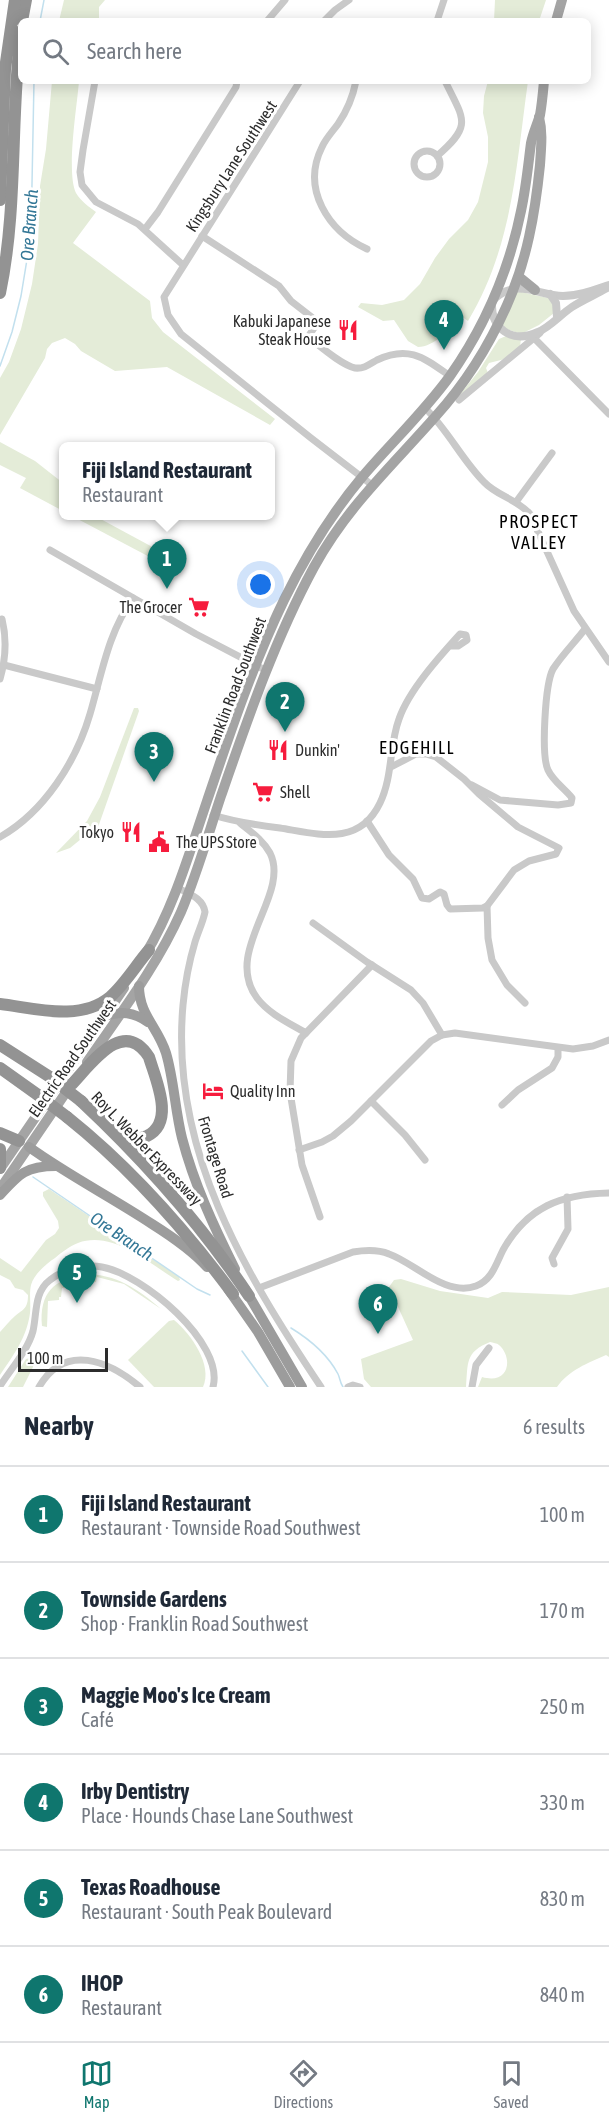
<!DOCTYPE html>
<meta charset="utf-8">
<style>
body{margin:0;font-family:"Asap Condensed",sans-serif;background:#f6f6f7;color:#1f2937}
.scale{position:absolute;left:18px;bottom:15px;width:90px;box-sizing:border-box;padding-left:6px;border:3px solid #2c2c2c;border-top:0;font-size:16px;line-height:21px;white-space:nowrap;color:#2c2c2c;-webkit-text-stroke:4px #fff;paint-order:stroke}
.you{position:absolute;left:261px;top:585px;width:21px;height:21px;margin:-15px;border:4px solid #fff;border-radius:50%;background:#1a73e8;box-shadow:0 0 0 9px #1a73e833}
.badge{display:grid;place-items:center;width:39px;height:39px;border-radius:50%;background:#0f766e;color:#fff;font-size:20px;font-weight:700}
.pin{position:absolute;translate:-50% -50px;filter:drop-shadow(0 2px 3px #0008)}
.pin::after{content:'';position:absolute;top:32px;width:21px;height:18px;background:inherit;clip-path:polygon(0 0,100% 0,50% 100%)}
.popup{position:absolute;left:59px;top:442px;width:216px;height:78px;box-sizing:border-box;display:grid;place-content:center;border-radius:9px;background:#fff;filter:drop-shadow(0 2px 4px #0005);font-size:20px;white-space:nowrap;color:#747a83}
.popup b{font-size:22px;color:#1f2937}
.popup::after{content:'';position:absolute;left:50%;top:100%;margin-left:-12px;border:12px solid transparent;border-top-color:#fff}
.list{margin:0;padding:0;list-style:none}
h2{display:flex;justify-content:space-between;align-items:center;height:78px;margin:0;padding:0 24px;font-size:26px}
h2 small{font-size:20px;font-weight:400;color:#747a83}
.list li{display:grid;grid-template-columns:39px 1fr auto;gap:18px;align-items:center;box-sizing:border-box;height:96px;padding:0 24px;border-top:2px solid #e0e1e3}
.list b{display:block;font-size:22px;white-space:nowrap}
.list p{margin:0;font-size:20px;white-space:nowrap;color:#747a83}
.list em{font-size:20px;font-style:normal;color:#747a83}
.icon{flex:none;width:33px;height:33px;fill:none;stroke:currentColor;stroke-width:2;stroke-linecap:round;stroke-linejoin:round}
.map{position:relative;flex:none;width:609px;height:1387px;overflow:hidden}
.search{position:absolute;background:#fff;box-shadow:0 3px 15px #0003;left:18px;right:18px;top:18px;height:66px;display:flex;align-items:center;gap:15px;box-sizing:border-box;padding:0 21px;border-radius:9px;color:#747a83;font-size:22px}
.sheet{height:654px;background:#fff}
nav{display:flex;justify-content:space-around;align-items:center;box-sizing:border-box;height:84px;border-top:2px solid #e0e1e3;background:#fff;font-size:16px;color:#747a83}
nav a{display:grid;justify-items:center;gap:3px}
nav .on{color:#0f766e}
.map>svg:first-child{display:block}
.green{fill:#e4ecd8}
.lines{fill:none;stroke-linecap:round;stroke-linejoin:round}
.stream{stroke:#c2e0ee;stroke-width:1.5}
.minor{stroke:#c9c9c9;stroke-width:7}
.tertiary{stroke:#c9c9c9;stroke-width:8}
.primary{stroke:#a4a4a4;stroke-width:10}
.trunk{stroke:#9c9c9c;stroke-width:10}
.motorway{stroke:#939393;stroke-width:12}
.motorway-bridge{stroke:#939393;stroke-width:12}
.labels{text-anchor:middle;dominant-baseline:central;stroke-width:6;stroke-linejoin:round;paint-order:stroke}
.street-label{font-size:16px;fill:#2c2c2c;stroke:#fff}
.poi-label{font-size:16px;fill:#2c2c2c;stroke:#fff;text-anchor:start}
.water-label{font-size:18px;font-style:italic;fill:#337796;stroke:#fff}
.neighbourhood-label{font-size:18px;letter-spacing:1.5px;fill:#000;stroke:#fff}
</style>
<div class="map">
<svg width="609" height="1387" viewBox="0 0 609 1387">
<rect width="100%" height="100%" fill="#fff"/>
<g class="green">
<polygon points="64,0 105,0 99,7 99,21 59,21"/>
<polygon points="495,0 546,0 539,21 494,21"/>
<path d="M52 81H79C77 107 66 172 76 193 81 201 89 207 96 212L73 243 150 301 152 318 163 332 275 419 270 425 167 367 115 371 81 351 75 344 65 338 52 343 47 349 45 358 0 435V378L9 362 21 329 32 284 38 244 40 186 46 149Z"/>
<path d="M488 81H528C516 166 513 246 468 321L461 316C452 328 434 347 418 347L408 341 394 320 383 321 358 307 361 303 382 305 404 300 420 284 435 258 449 239 468 220 478 202 488 162V137L483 113 484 96Z"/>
<polygon points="517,291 548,298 553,301 554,313 539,325 521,334 501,327"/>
<polygon points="506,336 521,339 520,346 505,359 489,363 486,368 488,373 457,398 478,372 499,339"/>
<polygon points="0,442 35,461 63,483 63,511 20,488 26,478 0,465"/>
<polygon points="72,516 95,516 158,550 180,568 178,572"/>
<polygon points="134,708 138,708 139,711 96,833 81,839 70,848 56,853 87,821 100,797"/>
<path d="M49 1189 179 1277 180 1280 178 1281C150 1264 113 1230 78 1243 70 1246 62 1252 55 1258 46 1264 34 1274 31 1285 29 1294 31 1304 30 1313 27 1337 13 1356 0 1375V1332C5 1327 9 1321 15 1316 24 1309 28 1308 28 1295L23 1290 15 1288 10 1280 0 1275V1258L21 1272 46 1240 55 1234 59 1228 58 1221 43 1196V1192Z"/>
<path d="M85 1274C116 1274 138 1289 161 1309L124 1284 97 1277 96 1282 81 1284V1288H62L61 1297H59V1300L48 1301 47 1327 42 1326C39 1293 54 1279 85 1274Z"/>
<path d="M401 1279 440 1291 488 1298 502 1292 571 1295 609 1287V1357L606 1355C588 1363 569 1370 557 1387H478L482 1377C510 1385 513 1357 499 1345 497 1343 493 1343 490 1342 465 1352 468 1363 466 1387H371L364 1379 361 1359 413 1340 389 1287 394 1280Z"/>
<path d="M174 1320C191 1334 213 1365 203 1387H154L128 1360 169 1321Z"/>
<polygon points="30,1358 33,1360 33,1367 23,1387 8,1387 26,1359"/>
</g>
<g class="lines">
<g class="stream">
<polyline points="40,21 44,0"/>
<polyline points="0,366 12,332 21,296 31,235 34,81"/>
<polyline points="33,1177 197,1289 210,1295"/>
<path d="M291 1328C309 1339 328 1355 338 1374 340 1378 340 1383 343 1387"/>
<polyline points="242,1351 268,1387"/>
</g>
<g class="minor">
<polyline points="267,21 285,0"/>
<polyline points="324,21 335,10 349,0"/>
<polyline points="437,21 444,0"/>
<polyline points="95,81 83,150 80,172 82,185 96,202 138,224 183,265"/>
<polyline points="300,81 164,297 168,315 181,334 311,438 372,485"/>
<path d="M356 81C353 96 347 111 338 124 333 131 326 138 322 147 301 189 328 231 367 249"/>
<circle cx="427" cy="164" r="13"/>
<path d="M437 156C473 125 464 120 445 81"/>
<polyline points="145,229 158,212 236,87 237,81"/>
<path d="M202 236 279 286 291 301 318 322 308 337C320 346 341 365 355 368 364 369 370 364 377 360 409 345 424 358 450 376"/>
<polyline points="534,338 609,414"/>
<polyline points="459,400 540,333"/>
<path d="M425 408C448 430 462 460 484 482 497 496 517 499 530 514L574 611 609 662"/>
<polyline points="516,502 552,453"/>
<polyline points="50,550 196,634 267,671"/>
<polyline points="4,665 97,689"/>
<path d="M0 679C6 658 7 639 2 619"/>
<polyline points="391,767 416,754 426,754 436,757 464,779 479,794 518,827 559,848 556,854 529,861 514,870 487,906 488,938 492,960 507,985 525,1003"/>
<path d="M472 785 500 800 558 805 571 803 572 798C565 789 553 781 548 770 541 755 545 684 553 669 562 655 575 642 585 629"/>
<path d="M213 815C235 822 256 825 280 828 318 834 359 847 380 803 393 776 389 746 399 719 409 690 440 656 460 634L466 635 467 640 458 646H450"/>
<polyline points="367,821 389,855 413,879 422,898 429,899 440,892 444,894 447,905 450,909 483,908 487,906"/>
<path d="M240 823C251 832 263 840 270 853 291 895 222 951 257 998 269 1014 289 1023 306 1033"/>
<path d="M0 837C44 812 76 762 90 714 102 673 108 633 133 598"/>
<path d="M178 888C189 894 203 898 205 912 203 922 198 932 195 942 189 962 185 983 183 1005 170 1149 244 1272 321 1387"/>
<polyline points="313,923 367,962 411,990 423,1003 442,1035"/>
<polyline points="371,1101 405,1135 425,1160"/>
<polyline points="502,1105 518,1090 552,1068 558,1057 558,1048"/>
<polyline points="299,1150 322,1142 333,1136 351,1121 431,1041 442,1035 455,1033 573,1049 593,1046 609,1040"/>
<polyline points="320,1217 302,1165 290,1092 291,1061 301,1038 372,965"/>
<polyline points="554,1264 552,1258 568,1229 567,1197"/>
<path d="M259 1288 353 1252C365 1250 377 1249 389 1254 415 1263 445 1297 476 1286 492 1280 496 1264 503 1250 527 1207 561 1194 609 1193"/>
<path d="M0 1386C11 1369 28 1350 33 1331 37 1313 34 1292 50 1280 63 1269 85 1264 102 1267 142 1274 225 1343 213 1387"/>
<path d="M39 1387C65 1342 109 1361 140 1387"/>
<polyline points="348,1387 353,1385 360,1387"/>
<polyline points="472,1387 476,1365 489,1348"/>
</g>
<g class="tertiary">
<path d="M609 285C594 290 579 296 563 296 536 295 516 277 492 301 490 329 512 344 538 332 550 327 560 315 572 307 583 300 597 294 609 287"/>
<polyline points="550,294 556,303 557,317"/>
</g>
<g class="primary">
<polyline points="556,21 562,0"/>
<polyline points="519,277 535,290"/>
<path d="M145 955C174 907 189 854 207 801 230 733 253 664 284 600 306 555 331 514 363 476 392 442 424 412 450 376 485 326 509 270 521 211 526 188 528 166 531 143 533 133 537 125 540 115 542 104 543 92 544 81"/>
<path d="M87 1062C120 1014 157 966 181 912 197 874 208 835 221 796 248 718 275 639 314 567 347 507 390 468 435 417 465 384 489 346 507 305 527 260 535 214 540 165 541 148 543 133 539 117"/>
<polyline points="0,1169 124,988"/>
<polyline points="0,1189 71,1085"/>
</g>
<g class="trunk">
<path d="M139 986C139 1015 158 1027 166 1053 174 1080 175 1110 182 1138 194 1184 214 1227 235 1269"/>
<path d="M105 1016C122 1011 133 1012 148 1022"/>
<path d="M29 1147C68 1175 111 1197 152 1224 171 1236 192 1250 207 1267"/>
<path d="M0 1195C19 1174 26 1166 56 1166"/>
<polyline points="228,1289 258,1332 290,1387"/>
<polyline points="245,1289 302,1387"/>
</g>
<g class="motorway">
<polyline points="22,21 26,0"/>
<polyline points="0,200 5,69 15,0"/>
<path d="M0 293C18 207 10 118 21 31"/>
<path d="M0 1004C34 1008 80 1022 110 997 125 984 136 965 149 950"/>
<polyline points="0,1045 50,1077"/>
<polyline points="0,1068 38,1095"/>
<path d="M72 1084C92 1063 123 1017 149 1057 155 1078 176 1122 147 1136 136 1141 125 1135 116 1128"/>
<path d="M81 1101C144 1160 201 1224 249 1296"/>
<path d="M67 1117C131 1168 184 1228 233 1294"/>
<polyline points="0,1133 19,1141"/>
<polyline points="0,1149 0,1168"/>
</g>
<g class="motorway-bridge">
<polyline points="50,1077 81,1101"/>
<polyline points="38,1095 67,1117"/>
</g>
</g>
<defs>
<symbol id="restaurant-bare" viewBox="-9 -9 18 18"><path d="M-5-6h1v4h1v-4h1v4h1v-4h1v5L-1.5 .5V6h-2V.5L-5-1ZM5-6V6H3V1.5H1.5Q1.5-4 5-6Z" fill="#f61c3d" stroke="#fff" stroke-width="2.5" paint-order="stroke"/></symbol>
<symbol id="supermarket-bare" viewBox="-9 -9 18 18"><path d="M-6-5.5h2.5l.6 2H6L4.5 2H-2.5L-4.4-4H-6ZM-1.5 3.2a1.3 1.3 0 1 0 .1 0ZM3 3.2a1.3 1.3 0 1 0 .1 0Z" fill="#f61c3d" stroke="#fff" stroke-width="2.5" paint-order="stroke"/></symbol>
<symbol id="civic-bare" viewBox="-9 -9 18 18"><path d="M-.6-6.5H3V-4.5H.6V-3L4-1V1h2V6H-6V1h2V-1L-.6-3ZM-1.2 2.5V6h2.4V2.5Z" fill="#f61c3d" stroke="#fff" stroke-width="2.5" paint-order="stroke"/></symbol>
<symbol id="hotel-bare" viewBox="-9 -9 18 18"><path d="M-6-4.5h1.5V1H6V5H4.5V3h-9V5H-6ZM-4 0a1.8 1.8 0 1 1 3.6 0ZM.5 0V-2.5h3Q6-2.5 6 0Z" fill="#f61c3d" stroke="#fff" stroke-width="2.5" paint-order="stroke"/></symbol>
</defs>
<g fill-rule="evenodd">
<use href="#restaurant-bare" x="333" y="315" width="30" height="30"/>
<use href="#supermarket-bare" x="184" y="592" width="30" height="30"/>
<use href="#restaurant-bare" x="263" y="735" width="30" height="30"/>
<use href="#supermarket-bare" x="248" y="777" width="30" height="30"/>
<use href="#restaurant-bare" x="116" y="817" width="30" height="30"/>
<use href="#civic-bare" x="144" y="827" width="30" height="30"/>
<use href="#hotel-bare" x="198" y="1076" width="30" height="30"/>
</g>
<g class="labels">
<g class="street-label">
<text transform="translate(231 166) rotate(-57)">Kingsbury Lane Southwest</text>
<text transform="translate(235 685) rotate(-69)">Franklin Road Southwest</text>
<text transform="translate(72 1058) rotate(-55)">Electric Road Southwest</text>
<text transform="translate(147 1148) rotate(46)">Roy L. Webber Expressway</text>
<text transform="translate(216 1157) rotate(73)">Frontage Road</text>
</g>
<g class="poi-label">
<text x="331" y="321" text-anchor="end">Kabuki Japanese<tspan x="331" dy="18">Steak House</tspan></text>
<text x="182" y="607" text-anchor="end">The Grocer</text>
<text x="295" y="750">Dunkin'</text>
<text x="280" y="792">Shell</text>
<text x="114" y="832" text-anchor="end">Tokyo</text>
<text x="176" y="842">The UPS Store</text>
<text x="230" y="1091">Quality Inn</text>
</g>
<g class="water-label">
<text transform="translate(29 225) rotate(-86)">Ore Branch</text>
<text transform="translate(122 1236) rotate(34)">Ore Branch</text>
</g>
<g class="neighbourhood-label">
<text x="539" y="521">PROSPECT<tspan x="539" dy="21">VALLEY</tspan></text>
<text x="417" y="747">EDGEHILL</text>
</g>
</g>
</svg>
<div class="scale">100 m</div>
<div class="you"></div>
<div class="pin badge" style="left:167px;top:589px">1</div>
<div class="popup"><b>Fiji Island Restaurant</b>Restaurant</div>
<div class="pin badge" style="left:285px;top:732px">2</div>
<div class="pin badge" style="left:154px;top:782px">3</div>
<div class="pin badge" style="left:444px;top:350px">4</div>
<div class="pin badge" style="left:77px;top:1303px">5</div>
<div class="pin badge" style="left:378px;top:1334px">6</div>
<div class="search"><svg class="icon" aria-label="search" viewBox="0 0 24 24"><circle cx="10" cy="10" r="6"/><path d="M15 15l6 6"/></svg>Search here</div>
</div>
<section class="sheet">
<h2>Nearby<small>6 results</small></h2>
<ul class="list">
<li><span class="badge">1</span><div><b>Fiji Island Restaurant</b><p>Restaurant · Townside Road Southwest</p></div><em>100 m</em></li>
<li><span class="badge">2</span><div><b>Townside Gardens</b><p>Shop · Franklin Road Southwest</p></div><em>170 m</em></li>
<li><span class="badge">3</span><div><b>Maggie Moo's Ice Cream</b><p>Café</p></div><em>250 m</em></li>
<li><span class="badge">4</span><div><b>Irby Dentistry</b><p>Place · Hounds Chase Lane Southwest</p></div><em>330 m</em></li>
<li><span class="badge">5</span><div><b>Texas Roadhouse</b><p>Restaurant · South Peak Boulevard</p></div><em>830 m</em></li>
<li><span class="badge">6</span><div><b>IHOP</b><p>Restaurant</p></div><em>840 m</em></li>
</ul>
</section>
<nav>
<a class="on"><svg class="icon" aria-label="map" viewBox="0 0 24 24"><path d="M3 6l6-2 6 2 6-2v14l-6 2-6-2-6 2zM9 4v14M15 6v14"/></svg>Map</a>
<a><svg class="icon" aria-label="directions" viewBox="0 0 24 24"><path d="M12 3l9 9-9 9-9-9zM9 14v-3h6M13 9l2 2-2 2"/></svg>Directions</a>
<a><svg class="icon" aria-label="saved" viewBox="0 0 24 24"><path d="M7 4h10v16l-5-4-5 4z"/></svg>Saved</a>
</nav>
